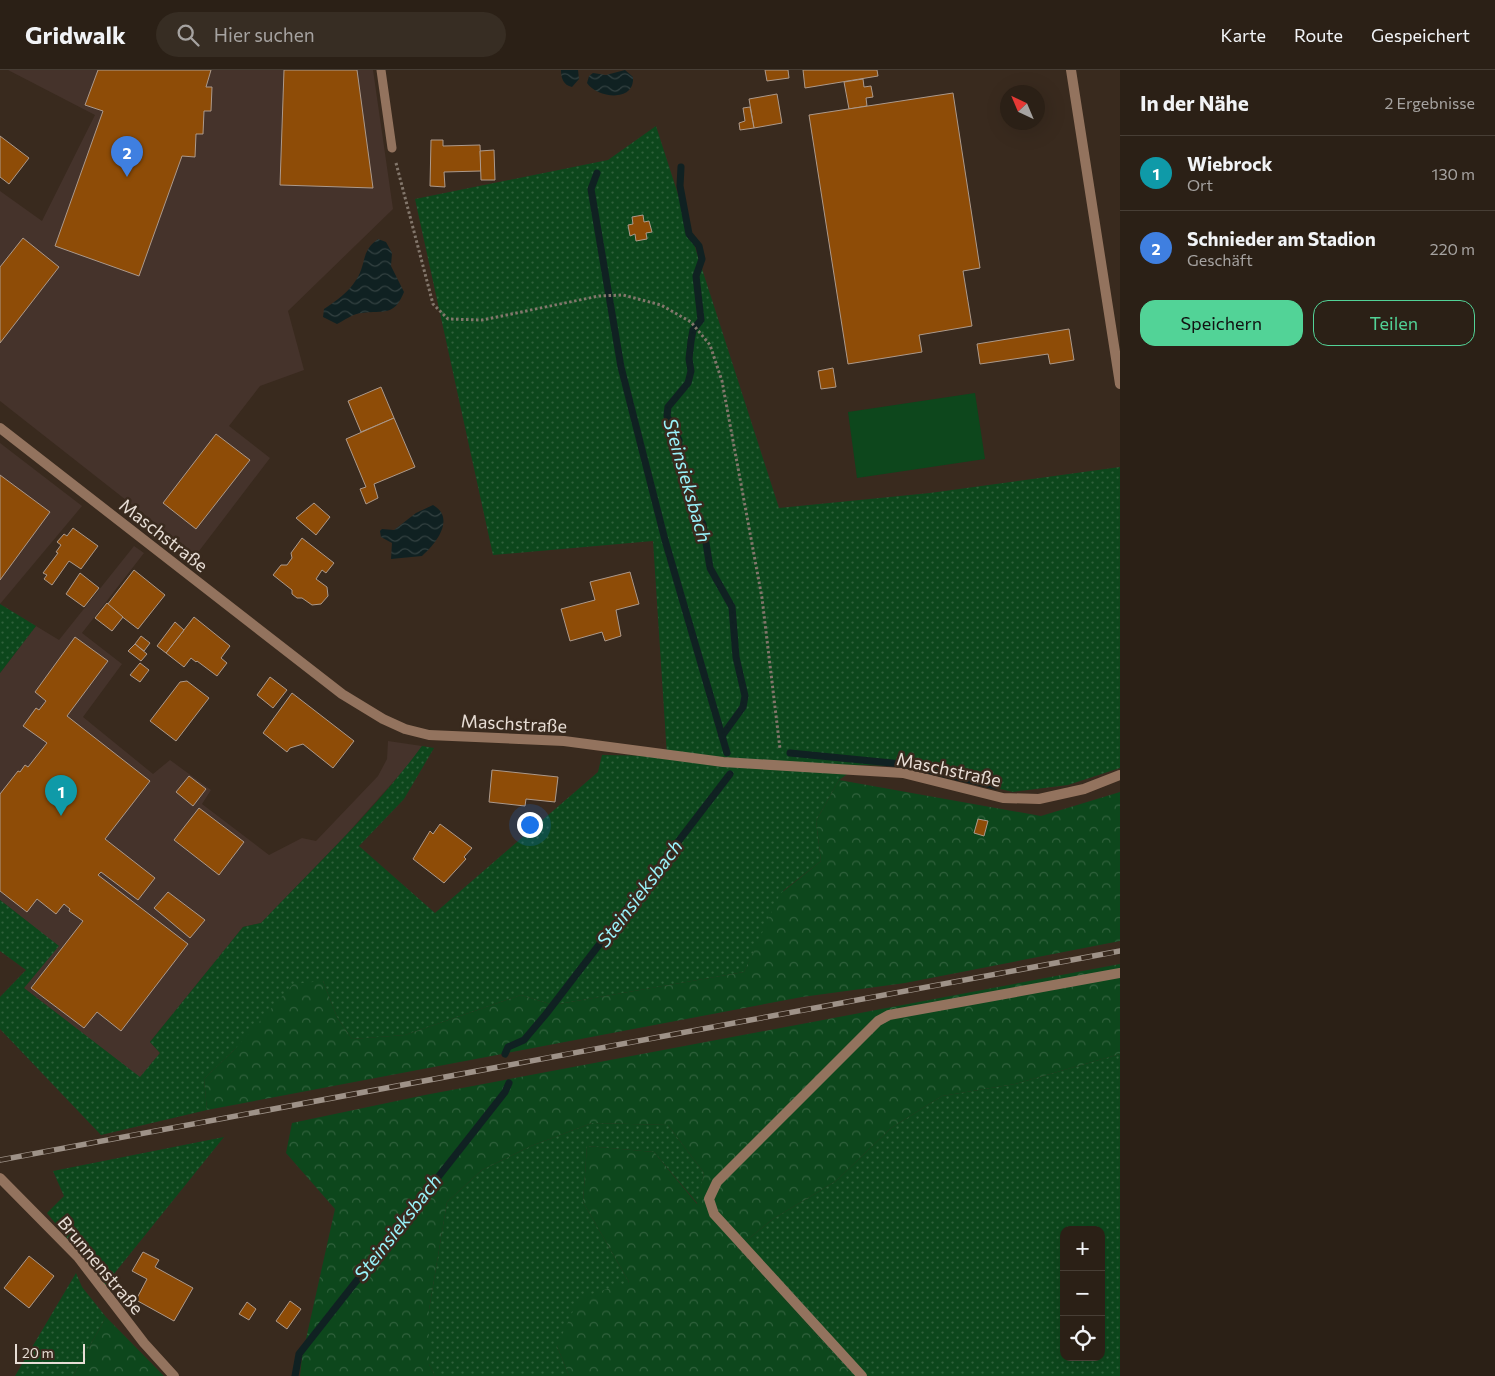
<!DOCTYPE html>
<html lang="de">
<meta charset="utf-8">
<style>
body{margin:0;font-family:Commissioner,sans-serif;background:#372d23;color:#f1f3f6}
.controls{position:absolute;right:15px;bottom:15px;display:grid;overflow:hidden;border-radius:10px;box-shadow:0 5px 20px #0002}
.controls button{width:45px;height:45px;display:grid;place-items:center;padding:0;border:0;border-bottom:1px solid #473e35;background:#2b2016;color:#f1f3f6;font:25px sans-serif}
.compass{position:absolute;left:1000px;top:15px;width:45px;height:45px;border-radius:50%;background:#2b2016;box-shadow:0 5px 20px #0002;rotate:316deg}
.scale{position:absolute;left:15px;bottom:12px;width:70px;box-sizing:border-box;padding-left:5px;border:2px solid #e7ddd5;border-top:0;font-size:14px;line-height:18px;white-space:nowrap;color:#e7ddd5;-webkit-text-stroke:4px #392a1e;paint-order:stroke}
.you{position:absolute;left:529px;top:754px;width:18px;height:18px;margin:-12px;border:4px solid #fff;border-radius:50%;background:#1a73e8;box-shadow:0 0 0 8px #1a73e833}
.badge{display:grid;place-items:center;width:32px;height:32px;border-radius:50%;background:#52d397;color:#fff;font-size:16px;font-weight:700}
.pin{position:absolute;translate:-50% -41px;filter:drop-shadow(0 1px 2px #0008)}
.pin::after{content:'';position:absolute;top:26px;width:18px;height:15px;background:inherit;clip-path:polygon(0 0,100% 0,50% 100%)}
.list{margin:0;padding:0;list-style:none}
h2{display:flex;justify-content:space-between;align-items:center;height:65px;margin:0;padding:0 20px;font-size:21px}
h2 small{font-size:16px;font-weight:400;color:#a6a3a1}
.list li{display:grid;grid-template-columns:32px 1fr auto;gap:15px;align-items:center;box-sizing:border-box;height:75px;padding:0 20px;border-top:1px solid #473e35}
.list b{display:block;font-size:19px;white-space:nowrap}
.list p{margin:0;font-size:16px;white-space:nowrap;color:#a6a3a1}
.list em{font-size:16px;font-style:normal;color:#a6a3a1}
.actions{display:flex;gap:10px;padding:15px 20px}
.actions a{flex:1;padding:11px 0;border:1px solid #52d397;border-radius:15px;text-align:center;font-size:18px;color:#52d397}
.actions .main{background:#52d397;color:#111}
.icon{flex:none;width:28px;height:28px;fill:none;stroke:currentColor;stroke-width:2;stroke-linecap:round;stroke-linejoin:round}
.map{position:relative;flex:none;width:1120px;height:1306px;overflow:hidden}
header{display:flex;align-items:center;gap:30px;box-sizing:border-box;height:70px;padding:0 25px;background:#2b2016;border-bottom:1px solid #473e35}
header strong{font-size:24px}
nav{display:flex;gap:28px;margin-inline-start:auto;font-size:18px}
.search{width:350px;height:45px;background:#372d23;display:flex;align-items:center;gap:12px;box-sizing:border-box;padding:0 18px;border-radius:28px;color:#a6a3a1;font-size:19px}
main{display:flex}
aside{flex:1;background:#2b2016}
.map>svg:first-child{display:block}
.commercial{fill:#45332b}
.green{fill:url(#green-dots);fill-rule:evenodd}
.forest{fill:url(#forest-crowns)}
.pitch{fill:#0d471c}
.water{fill:url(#water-waves)}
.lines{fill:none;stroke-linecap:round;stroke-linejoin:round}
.stream{stroke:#102122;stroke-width:7}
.building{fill:#8e4c07;stroke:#ac998b}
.path{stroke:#83776c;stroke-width:3;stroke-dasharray:2.5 2.5;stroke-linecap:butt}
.service{stroke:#93735e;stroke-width:9}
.minor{stroke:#93735e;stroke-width:10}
.rail-casing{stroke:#9e9288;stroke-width:5.5}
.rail{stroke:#392a1e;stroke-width:4;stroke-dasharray:11;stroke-linecap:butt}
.labels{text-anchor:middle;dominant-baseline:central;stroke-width:5;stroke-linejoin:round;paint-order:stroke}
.street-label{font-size:18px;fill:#e7ddd5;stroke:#392a1e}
.water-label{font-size:19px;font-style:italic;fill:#99f3fb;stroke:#392a1e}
</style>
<header>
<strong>Gridwalk</strong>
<div class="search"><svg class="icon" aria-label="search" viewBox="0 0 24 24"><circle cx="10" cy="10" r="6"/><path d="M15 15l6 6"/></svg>Hier suchen</div>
<nav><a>Karte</a><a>Route</a><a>Gespeichert</a></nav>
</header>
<main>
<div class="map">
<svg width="1120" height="1306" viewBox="0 0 1120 1306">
<defs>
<pattern id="green-dots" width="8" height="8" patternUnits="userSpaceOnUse" patternTransform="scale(1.25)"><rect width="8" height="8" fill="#0d471c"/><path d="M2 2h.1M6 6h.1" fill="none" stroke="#30613c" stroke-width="1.8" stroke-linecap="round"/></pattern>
<pattern id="forest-crowns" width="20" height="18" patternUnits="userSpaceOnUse" patternTransform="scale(1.25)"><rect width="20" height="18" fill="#0d471c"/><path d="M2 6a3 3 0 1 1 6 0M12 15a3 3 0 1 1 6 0" fill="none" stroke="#30613c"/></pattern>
<pattern id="water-waves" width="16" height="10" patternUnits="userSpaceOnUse" patternTransform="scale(1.25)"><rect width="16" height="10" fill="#102122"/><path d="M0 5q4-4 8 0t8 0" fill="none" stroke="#334141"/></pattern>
</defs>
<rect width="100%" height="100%" fill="#392a1e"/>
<g class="commercial">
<polygon points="8,0 373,0 393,139 288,241 304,300 260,316 229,356 270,388 196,485 0,331 0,121 42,151 95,45"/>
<polygon points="0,373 82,436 0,534"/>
<polygon points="134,476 144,483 82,563 122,594 83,647 153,704 170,690 211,720 202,734 269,785 302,768 316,771 378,706 387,689 388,671 422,676 409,694 347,764 261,853 243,857 150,972 160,983 140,1008 24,918 58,876 0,830 0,603 36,556 59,570"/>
</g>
<g class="green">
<path d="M656 56 779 438 930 423 1120 397V698L1068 715 1013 722 901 696 860 695 839 710 816 751 821 791 784 820 744 902 553 935 521 925 405 965 352 969 337 947 323 911 235 979 204 1009 207 1040 101 1065 0 959V927L26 900 0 881V830L59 876 24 918 140 1007 160 983 150 972 243 857 261 853C315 796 375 740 422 676L434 678 404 729 359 776 435 843 598 702 602 685 667 686 653 471 493 485 415 129 608 90Z"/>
<polygon points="0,534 36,556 0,603"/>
<path d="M1120 984V1306H853L737 1178 773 1149 836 1111 891 1058 942 1026 1015 1014ZM1064 1160H1101V1287H1064Z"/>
<polygon points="592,1053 668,1055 704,1103 698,1134 654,1082 587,1076 583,1132 629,1212 557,1276 569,1306 435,1306 429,1294 429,1240 447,1132 482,1100 531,1076"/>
<polygon points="224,1067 105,1215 47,1143 64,1126 53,1101"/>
<polygon points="76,1203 82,1217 106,1247 73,1306 15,1306"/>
</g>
<g class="forest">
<polygon points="839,710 1041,746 1120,722 1120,871 905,913 802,927 207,1040 204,1009 235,979 293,914 323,911 337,947 352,969 405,965 521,925 553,935 744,902 780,824 821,791 816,751"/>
<polygon points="1120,894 1120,984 1015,1014 942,1026 891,1058 836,1111 773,1149 737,1178 853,1306 569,1306 557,1276 579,1228 629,1212 583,1132 587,1076 654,1082 697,1134 704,1103 668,1055 592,1053 531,1076 482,1100 447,1132 429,1240 429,1294 435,1306 300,1306 302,1287 335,1139 286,1083 292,1053 425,1025"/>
<polygon points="106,1247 164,1306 73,1306"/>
</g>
<polygon class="pitch" points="975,323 985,389 857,408 848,342"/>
<g class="water">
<path d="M561 0H578L579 9 572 17C563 15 561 8 561 0Z"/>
<path d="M625 0 633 7C635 33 597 28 587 13L589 6 593 3 606 5Z"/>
<path d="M378 169 386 172 392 183 391 196 404 222C394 247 384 240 362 243 352 244 345 250 337 254L323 247 324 239C336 231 349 222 356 210 367 194 360 182 378 169Z"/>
<path d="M433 435C456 448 436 474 422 486L391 489 392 473 381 467 380 461 382 459 394 460 416 443Z"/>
</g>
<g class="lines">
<g class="stream">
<polyline points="681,97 680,116 689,164 699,176 702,189 696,206 701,250 693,260 691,271 689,289 691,301 688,313 668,337 667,346 679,370 678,386 689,413 694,441 703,454 710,498 732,537 736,587 745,626 743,637 722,666 727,683"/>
<polyline points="597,103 591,119 621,297 665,470 722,666"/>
<polyline points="790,683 902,694 996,716"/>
<polyline points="505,984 508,977 524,970 546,944 730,704"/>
<polyline points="295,1306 299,1284 505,1022 509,1013"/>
</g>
</g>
<g class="building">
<polygon points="98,0 211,0 206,17 212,17 211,41 204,41 203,64 196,64 195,87 182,86 139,206 55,176 103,41 85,35"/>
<polygon points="284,0 357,0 373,118 280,115"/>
<polygon points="765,0 788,0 789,8 767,11"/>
<polygon points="803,0 877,0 878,6 805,18"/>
<polygon points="863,9 864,17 871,16 873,27 866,28 867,36 849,39 844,12"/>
<polygon points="953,23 980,198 963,201 972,256 919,265 922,282 848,294 809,45"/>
<polygon points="777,24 782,53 754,58 749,29"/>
<polygon points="750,37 754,58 740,60 739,53 745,51 743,38"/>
<polygon points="0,66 29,88 9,114 0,107"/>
<polygon points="431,70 443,70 443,76 480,75 481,101 444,102 445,117 430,116"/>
<polygon points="494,80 495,110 481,110 480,81"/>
<polygon points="643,145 644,152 649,151 652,162 646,163 647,169 636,171 635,164 630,166 628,155 633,154 632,147"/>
<polygon points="23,168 59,197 0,273 0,197"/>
<polygon points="1069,259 1074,290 1050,294 1048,284 980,294 977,274"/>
<polygon points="833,298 836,317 821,319 818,301"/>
<polygon points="381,317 394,348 361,362 348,331"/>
<polygon points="394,348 415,397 374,414 378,428 366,434 360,419 366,417 346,369"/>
<polygon points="216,364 250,390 196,459 163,433"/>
<polygon points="0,405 50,442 0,510"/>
<polygon points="314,433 330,447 316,465 296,448"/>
<polygon points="73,458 98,476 81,499 69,491 52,515 44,509 47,505 43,503 58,483 56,482 61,475 57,472 64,464 67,466"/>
<polygon points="302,468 334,493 326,503 322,500 316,509 327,517 328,526 321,534 312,535 302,528 297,528 292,524 292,520 273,505 281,495 287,495 292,488 291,483"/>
<polygon points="134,500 165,525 138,559 107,535"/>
<polygon points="630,502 639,534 616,540 621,566 605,571 602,562 570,571 561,539 595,530 590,512"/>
<polygon points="80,503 99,518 84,537 66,524"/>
<polygon points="107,533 123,547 112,561 95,548"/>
<polygon points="194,547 230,576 221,588 227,593 217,606 197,591 196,592 191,588 184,597 166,583"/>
<polygon points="175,552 184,560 166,583 157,576"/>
<polygon points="141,566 150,573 144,581 135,574"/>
<polygon points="75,567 108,591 67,646 150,711 105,769 155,808 138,830 101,802 98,805 188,874 121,961 97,942 84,958 31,918 83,851 69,841 70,839 64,834 56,844 37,829 27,842 0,821 0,724 18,701 20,702 25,695 28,697 47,673 23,656 36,638 39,640 46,631 35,622"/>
<polygon points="135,574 147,584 141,591 128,581"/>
<polygon points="140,593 149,600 140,612 130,605"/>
<polygon points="270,607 287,620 273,638 257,625"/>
<polygon points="187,611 209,628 176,671 150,651 180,612"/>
<polygon points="292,623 354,671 333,698 303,674 290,678 287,682 263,663"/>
<polygon points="492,700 558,707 555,732 526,729 525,736 489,732"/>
<polygon points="189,706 206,719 193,736 176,722"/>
<polygon points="199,738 244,772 219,805 174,770"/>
<polygon points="978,749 988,751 984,766 974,763"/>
<polygon points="440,754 472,778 464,787 466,789 444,813 413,789 430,761 433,764"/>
<polygon points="168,822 205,850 190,868 154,838"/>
<polygon points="143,1182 159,1190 155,1197 193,1218 174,1251 136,1230 147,1209 132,1201"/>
<polygon points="29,1186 54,1206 29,1238 4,1218"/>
<polygon points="290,1231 301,1239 287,1259 276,1251"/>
<polygon points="247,1232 256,1239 249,1250 239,1244"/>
</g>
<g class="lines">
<polyline class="path" points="396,93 433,234 448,249 482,250 599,226 623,225 661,235 691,252 710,275 722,311 762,528 780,679"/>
<polyline class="service" points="381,0 392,78"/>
<g class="minor">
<polyline points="1071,0 1120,314"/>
<polyline points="0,358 342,624 383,649 405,659 429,665 564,671 723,692 903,703 1003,728 1039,729 1084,719 1120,705"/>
<polyline points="0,1108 78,1187 144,1273 174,1306"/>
<polyline points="862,1306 714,1144 709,1129 717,1112 878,951 889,945 1120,903"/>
</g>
<defs>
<polyline id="rail" points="0,1090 1120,881"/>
</defs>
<use href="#rail" class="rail-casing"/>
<use href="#rail" class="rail"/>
</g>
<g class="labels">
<g class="street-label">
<text transform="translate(164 465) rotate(38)">Maschstraße</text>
<text transform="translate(514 653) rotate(3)">Maschstraße</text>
<text transform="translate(949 699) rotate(12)">Maschstraße</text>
<text transform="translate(101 1195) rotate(50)">Brunnenstraße</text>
</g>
<g class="water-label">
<text transform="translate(688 410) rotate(74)">Steinsieksbach</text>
<text transform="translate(639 823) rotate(-53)">Steinsieksbach</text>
<text transform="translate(397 1157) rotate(-52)">Steinsieksbach</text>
</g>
</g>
</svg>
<div class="controls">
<button>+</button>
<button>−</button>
<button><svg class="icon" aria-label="locate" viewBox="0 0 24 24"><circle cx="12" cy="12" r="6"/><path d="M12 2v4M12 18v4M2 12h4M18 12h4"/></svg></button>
</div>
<svg class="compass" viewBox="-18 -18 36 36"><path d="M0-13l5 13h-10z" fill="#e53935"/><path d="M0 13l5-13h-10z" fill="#a6a3a1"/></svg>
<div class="scale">20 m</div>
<div class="you"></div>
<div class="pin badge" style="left:61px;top:746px;background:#0f9aa8">1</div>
<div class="pin badge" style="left:127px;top:107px;background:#3f7fe0">2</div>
</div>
<aside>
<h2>In der Nähe<small>2 Ergebnisse</small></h2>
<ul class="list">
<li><span class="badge" style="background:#0f9aa8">1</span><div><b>Wiebrock</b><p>Ort</p></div><em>130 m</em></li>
<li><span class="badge" style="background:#3f7fe0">2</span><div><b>Schnieder am Stadion</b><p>Geschäft</p></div><em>220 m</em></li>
</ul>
<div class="actions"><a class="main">Speichern</a><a>Teilen</a></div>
</aside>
</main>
